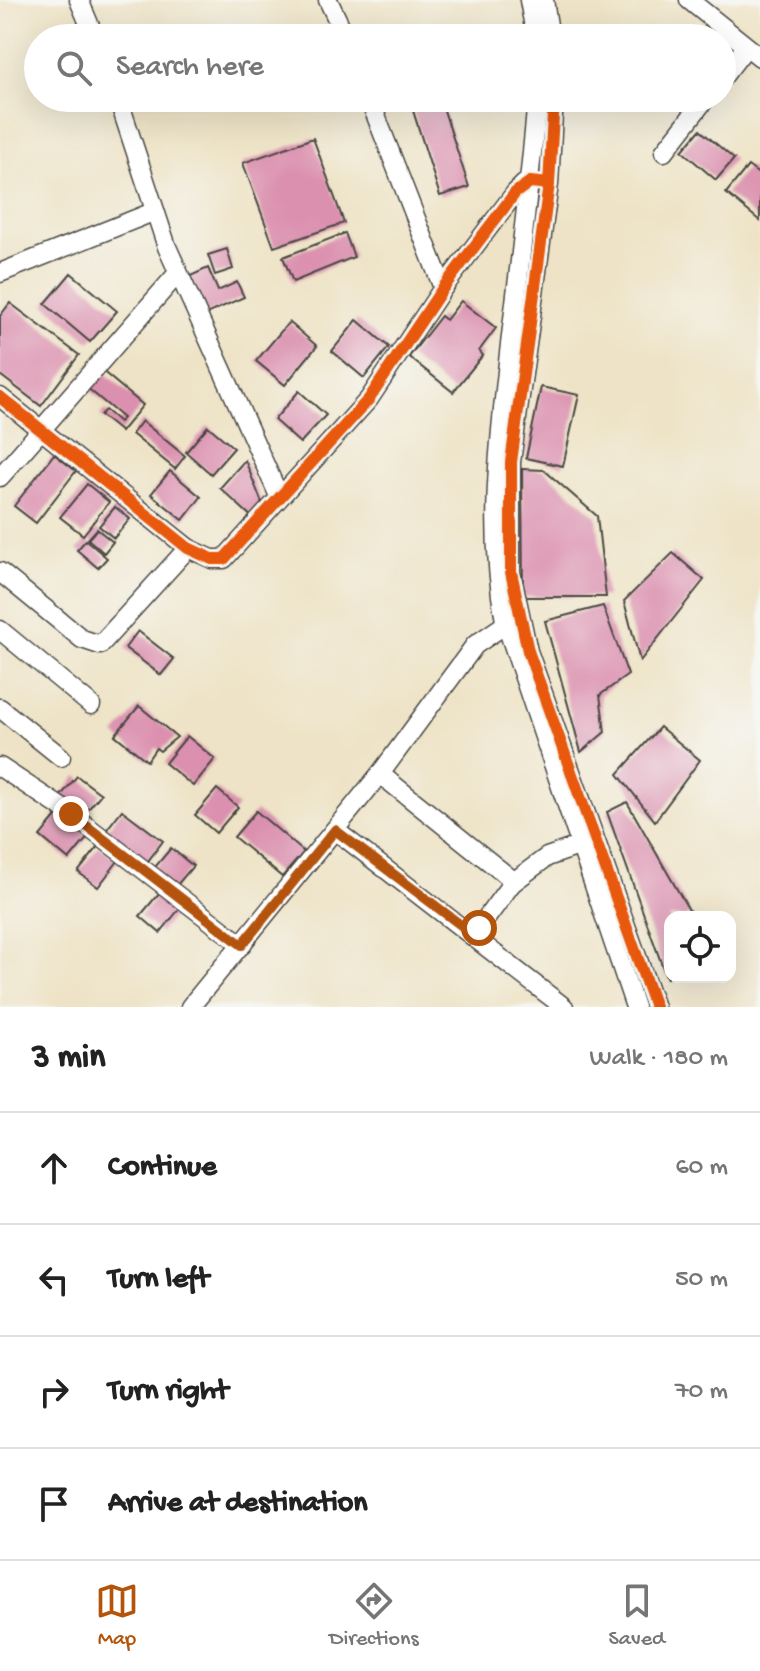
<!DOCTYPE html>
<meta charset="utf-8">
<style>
body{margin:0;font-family:"Gochi Hand",sans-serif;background:#f6f6f6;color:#222}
.controls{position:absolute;right:24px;bottom:24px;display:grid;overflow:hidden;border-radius:16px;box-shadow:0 8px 32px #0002}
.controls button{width:72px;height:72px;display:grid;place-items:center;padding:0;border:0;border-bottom:2px solid #e0e0e0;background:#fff;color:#222;font:40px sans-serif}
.stop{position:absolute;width:24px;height:24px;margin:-18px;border:6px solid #b45309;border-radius:50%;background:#fff}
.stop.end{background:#b45309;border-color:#fff;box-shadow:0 2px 8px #0008}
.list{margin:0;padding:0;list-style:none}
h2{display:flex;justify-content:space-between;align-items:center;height:104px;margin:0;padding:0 32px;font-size:34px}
h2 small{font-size:26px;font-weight:400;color:#767676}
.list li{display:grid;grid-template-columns:52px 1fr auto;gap:24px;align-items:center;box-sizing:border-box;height:112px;padding:0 32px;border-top:2px solid #e0e0e0}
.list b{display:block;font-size:30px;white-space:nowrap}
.list em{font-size:26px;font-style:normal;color:#767676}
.icon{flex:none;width:44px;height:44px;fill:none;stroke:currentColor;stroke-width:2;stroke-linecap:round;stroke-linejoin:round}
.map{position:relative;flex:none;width:760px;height:1007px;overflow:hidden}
.search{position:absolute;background:#fff;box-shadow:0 8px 32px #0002;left:24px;right:24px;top:24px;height:88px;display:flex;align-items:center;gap:20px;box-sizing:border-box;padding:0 28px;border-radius:44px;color:#767676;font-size:30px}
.sheet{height:552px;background:#fff}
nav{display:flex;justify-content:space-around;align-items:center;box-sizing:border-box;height:112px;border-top:2px solid #e0e0e0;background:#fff;font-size:22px;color:#767676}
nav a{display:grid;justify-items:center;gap:4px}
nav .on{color:#b45309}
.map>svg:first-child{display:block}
.building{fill:#db90af}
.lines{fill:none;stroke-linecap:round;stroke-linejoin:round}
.minor-casing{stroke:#484742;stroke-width:21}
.minor{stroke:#fff;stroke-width:18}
.cycleway-casing{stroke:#f6f6f2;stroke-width:17}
.cycleway{stroke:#e8590c;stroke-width:12}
.route{stroke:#b45309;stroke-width:10}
</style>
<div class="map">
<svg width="760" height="1007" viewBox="0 0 760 1007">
<rect width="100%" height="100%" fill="#f6f6f2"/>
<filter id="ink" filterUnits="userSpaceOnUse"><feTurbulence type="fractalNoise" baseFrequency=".0125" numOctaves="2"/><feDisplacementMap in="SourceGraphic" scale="16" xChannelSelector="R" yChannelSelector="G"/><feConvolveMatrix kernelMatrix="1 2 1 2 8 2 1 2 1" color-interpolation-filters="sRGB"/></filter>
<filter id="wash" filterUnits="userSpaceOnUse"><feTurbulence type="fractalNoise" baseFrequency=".006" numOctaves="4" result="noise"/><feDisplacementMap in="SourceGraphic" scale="32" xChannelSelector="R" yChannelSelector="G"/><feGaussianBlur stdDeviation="1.8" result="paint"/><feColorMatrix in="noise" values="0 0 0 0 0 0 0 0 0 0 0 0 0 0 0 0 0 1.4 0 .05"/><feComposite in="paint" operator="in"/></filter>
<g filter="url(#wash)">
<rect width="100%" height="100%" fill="#eee3c6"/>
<g id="blocks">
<g class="building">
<polygon points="409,98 440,98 469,187 440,196"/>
<polygon points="700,130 734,159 716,180 682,151"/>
<polygon points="313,138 344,223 274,247 243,163"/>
<polygon points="748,166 760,175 760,221 726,193"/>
<polygon points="345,233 354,257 293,282 283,257"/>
<polygon points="227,249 233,269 215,275 208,255"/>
<polygon points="208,268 218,291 237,282 244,297 202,316 186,278"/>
<polygon points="71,273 117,311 90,342 45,304"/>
<polygon points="461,301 496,328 479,351 483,355 453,392 409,357 441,316 446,320"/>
<polygon points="10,303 79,355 41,406 0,375 0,316"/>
<polygon points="357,320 389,347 364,378 332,351"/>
<polygon points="289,322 317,346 285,385 256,361"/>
<polygon points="100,369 143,405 121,432 100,415 105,410 119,422 123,418 85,386"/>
<polygon points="541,387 579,395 563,466 526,458"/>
<polygon points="299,391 326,415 300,443 274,420"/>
<polygon points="142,421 185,456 175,469 132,434"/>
<polygon points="208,426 234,448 211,474 186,452"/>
<polygon points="54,454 76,471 36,523 14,506"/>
<polygon points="245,460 264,508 254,519 220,488"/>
<polygon points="522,469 544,470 597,516 606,597 523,597"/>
<polygon points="170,471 201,497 183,520 151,494"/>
<polygon points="87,484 109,502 83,535 60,517"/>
<polygon points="115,507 130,519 114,538 99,526"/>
<polygon points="97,529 113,542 104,553 88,539"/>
<polygon points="86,540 107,558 98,568 77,550"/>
<polygon points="673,553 704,580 640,661 624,601"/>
<polygon points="603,606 628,675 600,695 605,732 581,752 545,621"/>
<polygon points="138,631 174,659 161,675 125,648"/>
<polygon points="139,706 177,737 160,751 156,748 147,761 115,735"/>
<polygon points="660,727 700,760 655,821 618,774"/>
<polygon points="187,736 215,759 193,786 165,763"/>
<polygon points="77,776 101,794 81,818 58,799"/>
<polygon points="217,789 238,807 216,833 195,815"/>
<polygon points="627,802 690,912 686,917 670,917 667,979 607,812"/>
<polygon points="122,810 163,841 145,865 104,833"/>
<polygon points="256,811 304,852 282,877 234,837"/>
<polygon points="60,812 89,836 69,860 40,836"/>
<polygon points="99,846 118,861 98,887 78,872"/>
<polygon points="171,848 193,866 172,891 150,873"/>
<polygon points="160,892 180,908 160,933 140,916"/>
</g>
</g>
</g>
<g filter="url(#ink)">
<use href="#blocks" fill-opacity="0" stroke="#484742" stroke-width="2"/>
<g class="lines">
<defs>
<g id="minor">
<polyline points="79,0 95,38"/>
<polyline points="328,0 346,38"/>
<polyline points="529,0 536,38"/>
<polyline points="544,0 550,38"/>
<polyline points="689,0 760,57"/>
<polyline points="319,38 343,32"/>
<polyline points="722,78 746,47"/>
<polyline points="118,98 167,247 279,496"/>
<polyline points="369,98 443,288"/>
<path d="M537 98C530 184 519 268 509 353 499 444 488 530 505 621L635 1007"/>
<polyline points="554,98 549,184 511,462 511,572 528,651 655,1007"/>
<polyline points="664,152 706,98"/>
<polyline points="0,273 153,212"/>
<polyline points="0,397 188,548 212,559 224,559 369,399 443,288 515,193 524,184 535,182"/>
<polyline points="0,477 178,273"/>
<polyline points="0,572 82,639 100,645 188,548"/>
<polyline points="0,630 91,705"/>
<polyline points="0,708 61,757"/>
<polyline points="0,767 71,814 242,945"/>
<polyline points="380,774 511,879 512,883 474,935"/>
<polyline points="335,830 564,1007"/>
<polyline points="512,883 547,857 590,842"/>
<polyline points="190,1007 380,774 475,645 516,617"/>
</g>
</defs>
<use href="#minor" class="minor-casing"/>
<use href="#minor" class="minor"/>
<defs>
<g id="cycleway">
<polyline points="554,98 549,184 511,462 511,572 528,651 655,1007"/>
<polyline points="0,397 188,548 212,559 224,559 369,399 443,288 515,193 530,182 549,184"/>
</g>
</defs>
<use href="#cycleway" class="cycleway-casing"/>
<use href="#cycleway" class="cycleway"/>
</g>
</g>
<g class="lines" filter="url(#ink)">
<polyline class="route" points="71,814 242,945 335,830 474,935 479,928"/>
</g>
</svg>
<div class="controls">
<button><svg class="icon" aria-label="locate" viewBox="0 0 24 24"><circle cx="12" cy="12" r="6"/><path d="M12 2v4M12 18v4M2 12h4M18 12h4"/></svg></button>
</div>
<div class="stop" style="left:479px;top:928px"></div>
<div class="stop end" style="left:71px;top:814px"></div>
<div class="search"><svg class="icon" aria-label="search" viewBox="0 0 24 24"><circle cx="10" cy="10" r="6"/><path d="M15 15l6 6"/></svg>Search here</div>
</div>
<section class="sheet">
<h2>3 min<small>Walk · 180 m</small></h2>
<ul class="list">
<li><svg class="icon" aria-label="ahead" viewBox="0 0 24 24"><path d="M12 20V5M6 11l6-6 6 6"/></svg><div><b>Continue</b></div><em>60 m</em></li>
<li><svg class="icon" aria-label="left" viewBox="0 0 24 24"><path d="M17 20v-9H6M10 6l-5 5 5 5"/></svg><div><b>Turn left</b></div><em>50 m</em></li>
<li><svg class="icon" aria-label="right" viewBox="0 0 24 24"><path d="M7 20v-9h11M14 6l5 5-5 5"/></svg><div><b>Turn right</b></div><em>70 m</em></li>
<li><svg class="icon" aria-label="arrive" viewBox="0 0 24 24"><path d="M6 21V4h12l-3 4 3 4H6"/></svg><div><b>Arrive at destination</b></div></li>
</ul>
</section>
<nav>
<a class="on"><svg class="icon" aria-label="map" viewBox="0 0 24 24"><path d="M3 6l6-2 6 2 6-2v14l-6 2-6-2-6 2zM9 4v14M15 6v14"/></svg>Map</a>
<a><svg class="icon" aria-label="directions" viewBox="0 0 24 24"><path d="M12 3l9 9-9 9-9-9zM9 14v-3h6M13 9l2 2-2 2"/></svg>Directions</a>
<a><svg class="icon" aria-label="saved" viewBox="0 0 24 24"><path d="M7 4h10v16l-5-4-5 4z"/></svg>Saved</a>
</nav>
